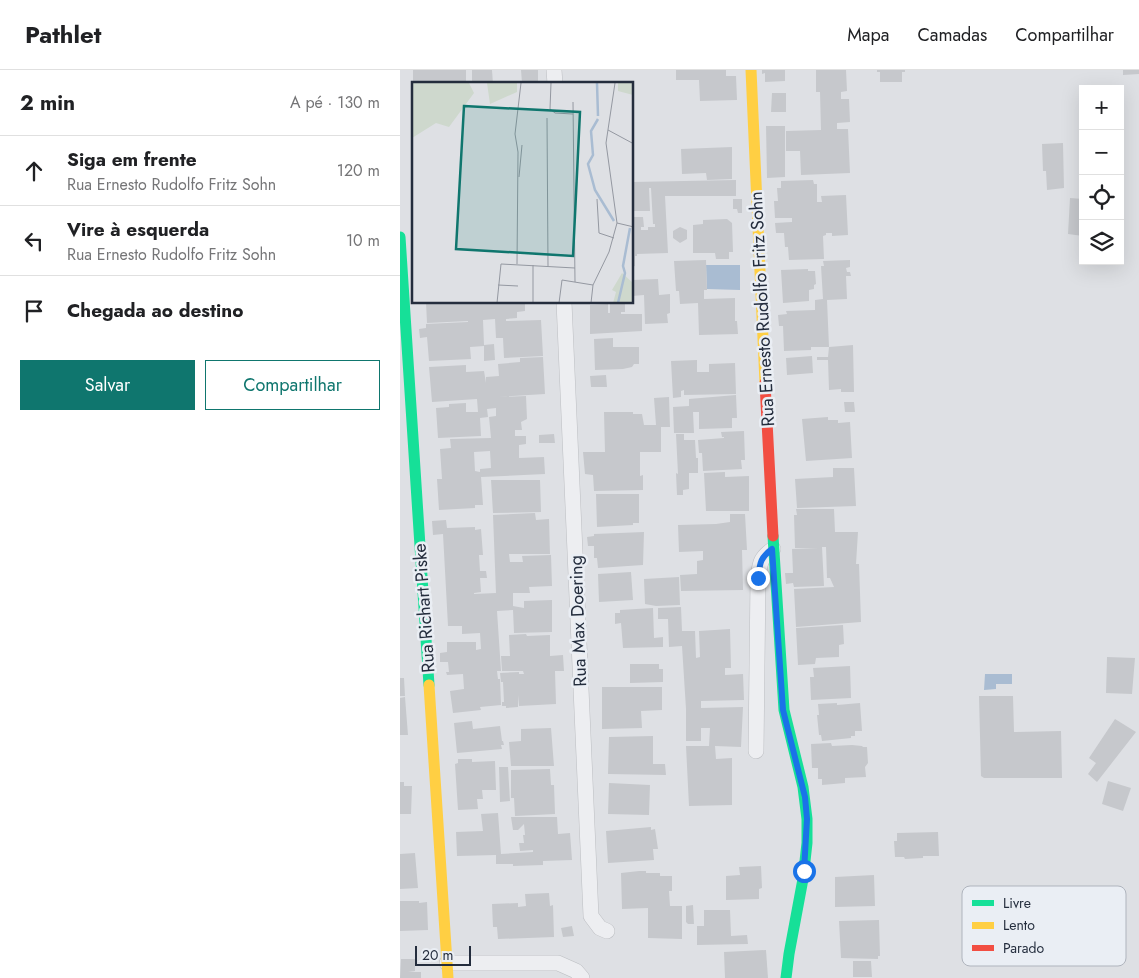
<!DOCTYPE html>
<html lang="pt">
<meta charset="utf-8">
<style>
body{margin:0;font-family:Jost,sans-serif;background:#f2f2f2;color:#202124}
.controls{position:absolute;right:15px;top:15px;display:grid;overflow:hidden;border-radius:0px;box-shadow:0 5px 20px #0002}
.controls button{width:45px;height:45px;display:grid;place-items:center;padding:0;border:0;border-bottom:1px solid #e0e0e0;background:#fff;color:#202124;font:25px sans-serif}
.scale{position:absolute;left:15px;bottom:12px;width:56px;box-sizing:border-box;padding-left:5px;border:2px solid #242d3d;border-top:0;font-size:14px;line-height:18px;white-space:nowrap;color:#242d3d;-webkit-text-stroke:4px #eaeef4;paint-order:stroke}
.stop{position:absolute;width:15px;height:15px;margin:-11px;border:4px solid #1a73e8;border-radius:50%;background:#fff}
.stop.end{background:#1a73e8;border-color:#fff;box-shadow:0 1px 5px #0008}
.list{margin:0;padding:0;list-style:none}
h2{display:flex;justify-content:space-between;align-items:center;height:65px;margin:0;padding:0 20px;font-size:21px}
h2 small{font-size:16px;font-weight:400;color:#757577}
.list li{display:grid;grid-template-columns:32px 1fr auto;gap:15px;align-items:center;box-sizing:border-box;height:70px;padding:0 20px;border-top:1px solid #e0e0e0}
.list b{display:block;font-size:19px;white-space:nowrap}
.list p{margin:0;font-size:16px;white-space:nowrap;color:#757577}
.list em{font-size:16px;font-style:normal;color:#757577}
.actions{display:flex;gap:10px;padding:15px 20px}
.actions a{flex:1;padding:11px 0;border:1px solid #0f766e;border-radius:0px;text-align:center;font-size:18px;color:#0f766e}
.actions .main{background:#0f766e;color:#fff}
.icon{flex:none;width:28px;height:28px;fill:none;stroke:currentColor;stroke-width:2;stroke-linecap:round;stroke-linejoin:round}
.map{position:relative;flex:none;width:739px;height:908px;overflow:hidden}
header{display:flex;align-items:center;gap:30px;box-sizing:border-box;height:70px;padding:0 25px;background:#fff;border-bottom:1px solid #e0e0e0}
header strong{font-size:24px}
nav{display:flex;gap:28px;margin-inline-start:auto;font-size:18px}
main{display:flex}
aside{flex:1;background:#fff}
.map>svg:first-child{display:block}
.water{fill:#a9bcd2}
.building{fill:#c6c8cc;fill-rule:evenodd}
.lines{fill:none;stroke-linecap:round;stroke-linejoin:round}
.street-casing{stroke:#bcbec2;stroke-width:16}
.street{stroke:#edeef1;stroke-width:15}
.fast{stroke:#16e098;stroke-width:11}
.slow{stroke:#ffcf43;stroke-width:11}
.jam{stroke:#f24e42;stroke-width:11}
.route{stroke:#1a73e8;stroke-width:6}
.labels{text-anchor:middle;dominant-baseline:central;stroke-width:5;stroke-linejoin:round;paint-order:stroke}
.street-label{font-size:18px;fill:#242d3d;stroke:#eaeef4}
.inset-river{fill:none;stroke:#a9bcd2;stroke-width:2.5}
.inset-road{fill:none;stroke:#9498a1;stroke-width:1}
.view{fill:#0f766e;fill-opacity:0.15;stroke:#0f766e;stroke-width:2.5}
.inset-edge{fill:none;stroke:#242d3d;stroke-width:2.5}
.key{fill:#eaeef4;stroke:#afb4bd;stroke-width:1}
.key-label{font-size:14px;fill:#242d3d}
</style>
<header>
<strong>Pathlet</strong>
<nav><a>Mapa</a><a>Camadas</a><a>Compartilhar</a></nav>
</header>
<main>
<aside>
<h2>2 min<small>A pé · 130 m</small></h2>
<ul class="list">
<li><svg class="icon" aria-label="ahead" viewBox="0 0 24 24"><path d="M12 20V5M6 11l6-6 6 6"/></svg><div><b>Siga em frente</b><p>Rua Ernesto Rudolfo Fritz Sohn</p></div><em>120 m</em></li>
<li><svg class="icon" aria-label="left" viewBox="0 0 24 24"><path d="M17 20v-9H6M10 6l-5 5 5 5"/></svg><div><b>Vire à esquerda</b><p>Rua Ernesto Rudolfo Fritz Sohn</p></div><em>10 m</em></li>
<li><svg class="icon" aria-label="arrive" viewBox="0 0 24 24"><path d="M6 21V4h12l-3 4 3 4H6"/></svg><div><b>Chegada ao destino</b></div></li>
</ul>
<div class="actions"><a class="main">Salvar</a><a>Compartilhar</a></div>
</aside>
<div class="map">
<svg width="739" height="908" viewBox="0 0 739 908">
<rect width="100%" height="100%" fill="#dee0e4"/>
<g class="water">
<polygon points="306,195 340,195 340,220 307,219"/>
<polygon points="585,604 612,604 612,614 596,614 596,619 584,620"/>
</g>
<g class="building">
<rect x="13" y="0" width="53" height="14"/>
<polygon points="72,0 92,0 93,14 72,14"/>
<polygon points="121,0 138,0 138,12 122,13"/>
<polygon points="276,0 326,0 326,6 336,6 337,30 300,31 299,10 276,10"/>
<polygon points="362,0 385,0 385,11 365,12 365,3 362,4"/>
<polygon points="416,0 446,0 447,21 441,22 441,29 449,29 450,52 437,53 437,59 448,59 450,103 401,105 400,81 386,81 386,61 421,60 420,22 416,22"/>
<polygon points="477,0 505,0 505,2 502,2 502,12 480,12 480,2 477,2"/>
<polygon points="723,0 739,0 739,4 723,5"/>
<polygon points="372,23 386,23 386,42 371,42"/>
<polygon points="366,56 385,56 385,107 367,108"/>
<polygon points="663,73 664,118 647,120 646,101 643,101 642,74"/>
<polygon points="332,77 332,109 307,110 306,103 282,104 281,79"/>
<polygon points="336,110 336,126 265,126 268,183 237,184 237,186 235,186 235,196 232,197 232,147 243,147 244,157 241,157 241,160 248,160 248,157 255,157 255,154 253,154 251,118 249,118 250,141 232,141 232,112"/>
<polygon points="413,110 414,114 417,114 417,132 422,132 421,126 446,125 448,165 432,166 432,163 426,163 426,165 423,166 424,189 389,190 388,177 385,177 384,163 376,163 375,153 392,152 392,148 375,148 374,131 378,131 377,118 381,118 381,111"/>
<polygon points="670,128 683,129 683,166 668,164"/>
<polygon points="333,129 342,129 342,143 338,143 337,139 333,139"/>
<polygon points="327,149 332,153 333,182 329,182 329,189 316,189 315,183 293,183 293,155 303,154 303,150"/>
<polygon points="280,157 287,160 287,169 280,173 273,168 273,161"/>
<polygon points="306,190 307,220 304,220 304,229 335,228 335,251 337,251 338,264 299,265 298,233 280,234 279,221 276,221 274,191"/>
<polygon points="450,190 450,197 446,198 447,202 450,202 451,206 446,206 447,229 427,230 429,277 453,275 454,322 441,322 441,319 429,320 428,290 417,290 417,287 428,287 429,277 411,277 411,280 384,281 383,256 379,256 378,245 387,244 386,241 415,240 415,230 423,229 421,196 424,196 423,191"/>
<polygon points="408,199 408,201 415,201 416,214 414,215 414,219 409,220 409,231 383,233 381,200"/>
<polygon points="258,209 259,225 270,224 270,243 267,244 268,253 245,254 244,225 232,226 232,210"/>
<polygon points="26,232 125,232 125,241 117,242 117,248 106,249 106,251 141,250 143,286 104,288 103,268 96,268 95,249 83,250 84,275 94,274 95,290 84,291 84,276 70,277 71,289 29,291 27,267 20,268 19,259 26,258 26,254 68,252 68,251 27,253"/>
<polygon points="210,232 225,232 225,242 221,242 221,244 242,244 242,261 190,264 190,235 208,234 208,243 210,243"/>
<polygon points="213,268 213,277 239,277 239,294 234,294 232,297 223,299 195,300 194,269"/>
<polygon points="412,286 413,303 387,305 386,288"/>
<path d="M143 287 145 324 98 327 126 326 127 349 121 352 122 360H115V366H126V374L119 375V388L144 387 145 404 81 407 83 435H75V438L39 440 37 409H42L40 379 51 378 50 369 91 368 89 347 96 346V338L87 339 88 347 80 348 81 366 38 368 36 338 49 337V334L66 333V342H78L77 329 32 332 29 297 66 295V302L84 301 86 313V307L99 306 98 294 120 292V288ZM90 381 91 398 80 399V402L75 401 74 382Z"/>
<polygon points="297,290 297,302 309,302 309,294 335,293 336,324 284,325 284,320 281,321 281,327 273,328 271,291"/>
<polygon points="206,305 207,317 191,317 190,306"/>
<polygon points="336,325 337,348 332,348 332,358 299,359 299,342 293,342 294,363 274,363 273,337 289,336 289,329"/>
<polygon points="269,327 270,357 261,357 261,382 240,382 240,406 243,405 243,420 194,421 193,405 185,404 183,382 205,382 204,342 233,342 233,344 242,344 244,355 256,355 254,328"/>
<polygon points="444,332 454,332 455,342 445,342"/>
<polygon points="428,347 428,350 438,350 438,353 450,352 452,388 406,391 402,349"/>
<polygon points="344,361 345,390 341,390 342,399 303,401 302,383 299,383 298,370 324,368 324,367 322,367 321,362"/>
<polygon points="154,364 155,373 139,373 139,365"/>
<polygon points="276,364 284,364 284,370 295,370 296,388 298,388 298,403 289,403 289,419 283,420 283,425 277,425 276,403 278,404"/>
<polygon points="433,398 454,398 456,436 397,438 395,409 433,407"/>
<polygon points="325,402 325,407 349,406 349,441 306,441 304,403"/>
<polygon points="91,410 140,410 141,442 93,443"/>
<polygon points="196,424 239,424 239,453 233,453 233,455 197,457"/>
<polygon points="396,439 434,439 435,462 458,462 456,494 459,494 461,552 396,557 394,519 434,517 430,508 427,508 426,477 422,477 424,516 394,517 393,513 386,514 385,503 393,503 392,479 418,478 395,478 394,445 397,445"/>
<polygon points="135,443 136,450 149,449 150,484 109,484 110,492 123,492 122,486 151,485 152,516 129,517 130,523 113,523 113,536 124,538 124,531 152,530 152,562 114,563 113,540 97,541 101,601 97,601 98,609 100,609 101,635 80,637 81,640 53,643 50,621 64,619 63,604 47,605 46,602 49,602 48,592 40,592 40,583 47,582 47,572 76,572 76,580 81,579 80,563 62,564 62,556 48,556 43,464 33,465 32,451 46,450 47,458 75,457 75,460 81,459 83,485 79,485 80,501 86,501 87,508 80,508 81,522 74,523 74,524 96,523 93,445"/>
<polygon points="330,444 345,444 347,480 342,480 343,520 281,521 280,505 297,504 297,491 303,490 303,481 279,482 278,455 316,454 330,452"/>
<polygon points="244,462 243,495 198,498 197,488 194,488 194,476 188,476 187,467 194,466 194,464"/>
<polygon points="231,502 233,530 199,532 198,504"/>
<polygon points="279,507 280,535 256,536 245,534 244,509"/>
<polygon points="281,537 282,561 295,561 296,588 300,587 299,561 330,559 331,598 325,598 325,605 343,604 344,630 301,631 301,638 343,637 341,677 315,676 316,689 332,688 332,735 289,736 286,676 309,676 310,658 301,658 301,671 286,671 286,639 282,576 269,577 268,549 258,549 258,538"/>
<polygon points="253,538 254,568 263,567 263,577 223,578 221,553 215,554 215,543 220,543 220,540"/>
<polygon points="443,555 444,574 439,575 439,587 416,588 415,594 398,595 396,558"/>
<polygon points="126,564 127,566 150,565 150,586 163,585 164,601 155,601 156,634 119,636 118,625 118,637 106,638 106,636 102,636 102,632 104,632 103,612 101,612 100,603 119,602 119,604 124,604 123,601 102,601 101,586 110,586 109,565"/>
<polygon points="707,587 735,588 732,624 706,623"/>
<polygon points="230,594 259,594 259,599 263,599 263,612 230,613"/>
<polygon points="450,596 451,628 411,630 410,607 414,607 413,598"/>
<polygon points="0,608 4,608 5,626 0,626"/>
<polygon points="202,617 262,617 262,640 241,641 242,658 202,659"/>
<polygon points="579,626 613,626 614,662 661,661 662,708 584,708 581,706"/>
<polygon points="5,627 8,665 0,665 0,628"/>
<polygon points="437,633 437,635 460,633 462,661 455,661 455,666 451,666 451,668 422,671 421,665 419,665 417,645 419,645 418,634"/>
<polygon points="715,649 736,662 697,712 688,704 696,693 689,688"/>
<polygon points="72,651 73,659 100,656 102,671 103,671 104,675 101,675 102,679 57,683 54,653"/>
<polygon points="151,658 154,696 111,696 109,672 121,671 121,659"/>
<polygon points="253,666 253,694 265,694 266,705 208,704 209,667"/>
<polygon points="431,673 432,676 452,675 462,676 463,677 467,677 468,693 465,697 466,707 445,708 445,713 422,715 422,709 418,709 418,698 412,698 411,674"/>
<polygon points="58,689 72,689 72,692 95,691 96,720 82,720 83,729 77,729 78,739 58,740 55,694 58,693"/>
<polygon points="99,697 108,697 110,731 100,732"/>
<polygon points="150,699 151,715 154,715 155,744 115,746 114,728 111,728 111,700"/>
<polygon points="708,711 731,718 723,741 702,734"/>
<polygon points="0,712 4,712 4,716 12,716 11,744 0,744"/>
<polygon points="209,713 250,715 249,745 208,744"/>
<polygon points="98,743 101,784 133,782 133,780 120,781 119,773 124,773 123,765 125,765 124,754 118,760 113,760 111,747 157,747 158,764 170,763 172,790 143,791 143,795 113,796 113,794 96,794 96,785 57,786 56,762 83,761 81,744"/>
<polygon points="251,757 251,760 255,759 258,779 253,779 254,790 208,793 206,761"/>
<polygon points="538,762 539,786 523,786 523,788 505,789 504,787 495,787 494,771 497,771 497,763"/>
<polygon points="15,783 18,818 0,819 0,784"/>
<polygon points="361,796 362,818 359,819 359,829 326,830 326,806 340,805 339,797"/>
<polygon points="239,801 246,801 246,803 260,803 260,806 272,806 272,821 269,821 270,836 282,836 282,869 248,868 248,838 222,839 221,803"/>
<polygon points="474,805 475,836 435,837 435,807"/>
<polygon points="149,823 150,836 153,835 154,867 98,869 97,857 93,857 92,834 118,833 118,837 126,836 125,824"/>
<polygon points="0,831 19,831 19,833 27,832 28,860 0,861"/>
<polygon points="293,835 294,854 288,854 286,852 286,836"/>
<polygon points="304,840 330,840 331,866 347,865 348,874 297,875 297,856 304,856"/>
<polygon points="479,850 480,886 478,886 478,889 441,888 439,851"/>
<polygon points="172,856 174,866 163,867 161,858"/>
<polygon points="366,880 368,908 325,908 324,882"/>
<polygon points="1,889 15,889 15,901 8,902 21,902 21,908 0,908"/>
<polygon points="453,891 471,891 472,907 453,907"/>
</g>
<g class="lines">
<defs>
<g id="street">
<polyline points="154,0 155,14"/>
<polyline points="164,232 191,846 200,858 207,861"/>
<path d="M356 681 358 508C360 493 360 488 373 479"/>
<polyline points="47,893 158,893 176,901 182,908"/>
</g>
</defs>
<use href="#street" class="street-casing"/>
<use href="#street" class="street"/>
<g class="fast">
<polyline points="0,167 29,615"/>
<polyline points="373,466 384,640 403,717 407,749 407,773 403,809 389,884 386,908"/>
</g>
<g class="slow">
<polyline points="351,0 365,313"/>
<polyline points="29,615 48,908"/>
</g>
<polyline class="jam" points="365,313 373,466"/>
</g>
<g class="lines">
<path class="route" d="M358 508C360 493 360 488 372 479L383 640 405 727 407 749 404 801"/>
</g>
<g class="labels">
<g class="street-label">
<text transform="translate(362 239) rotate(-93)">Rua Ernesto Rudolfo Fritz Sohn</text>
<text transform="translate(24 538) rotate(-94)">Rua Richart Piske</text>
<text transform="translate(178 551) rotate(-92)">Rua Max Doering</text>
</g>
</g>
<g transform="translate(12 12)">
<rect width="221" height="221" fill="#dee0e4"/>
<path d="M0 1H57L62 11 37 45 24 41 0 56ZM75 1H105V10L78 22ZM206 1H221V13L206 9ZM210 191 221 201V221H201L204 210 200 208Z" fill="#ced8cd"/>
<path class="inset-river" d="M185 1 186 34M186 37 179 49 181 73 176 82 183 108 202 139M206 221 213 191 211 184 218 146"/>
<path class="inset-road" d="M139 1 138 27 143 31 161 32M161 20 163 200M135 36 136 184M196 48 222 62M107 95 110 63M185 117 187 151 202 156M205 141 222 145M105 182 106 70 103 52 109 1M86 203 106 204M85 221 89 182 163 186M121 221V183M147 221 150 198 181 203M179 221 181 203 197 170 205 141 194 61 203 1"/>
<path class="view" d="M52 24 168 30 161 174 44 167Z"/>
<rect width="221" height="221" class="inset-edge"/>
</g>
<rect x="562" y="816" width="164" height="80" rx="8" class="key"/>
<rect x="572" y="830" width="22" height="6" fill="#16e098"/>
<rect x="572" y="852" width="22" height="7" fill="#ffcf43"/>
<rect x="572" y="875" width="22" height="6" fill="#f24e42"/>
<g class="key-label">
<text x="603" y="838">Livre</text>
<text x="603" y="860">Lento</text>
<text x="603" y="883">Parado</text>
</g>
</svg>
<div class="controls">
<button>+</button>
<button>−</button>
<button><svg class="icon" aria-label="locate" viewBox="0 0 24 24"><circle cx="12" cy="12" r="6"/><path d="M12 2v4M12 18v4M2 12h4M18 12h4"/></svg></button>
<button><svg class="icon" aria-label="layers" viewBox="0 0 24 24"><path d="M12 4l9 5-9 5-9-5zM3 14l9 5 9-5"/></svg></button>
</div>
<div class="scale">20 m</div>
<div class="stop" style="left:404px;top:801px"></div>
<div class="stop end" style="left:358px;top:508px"></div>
</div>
</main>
